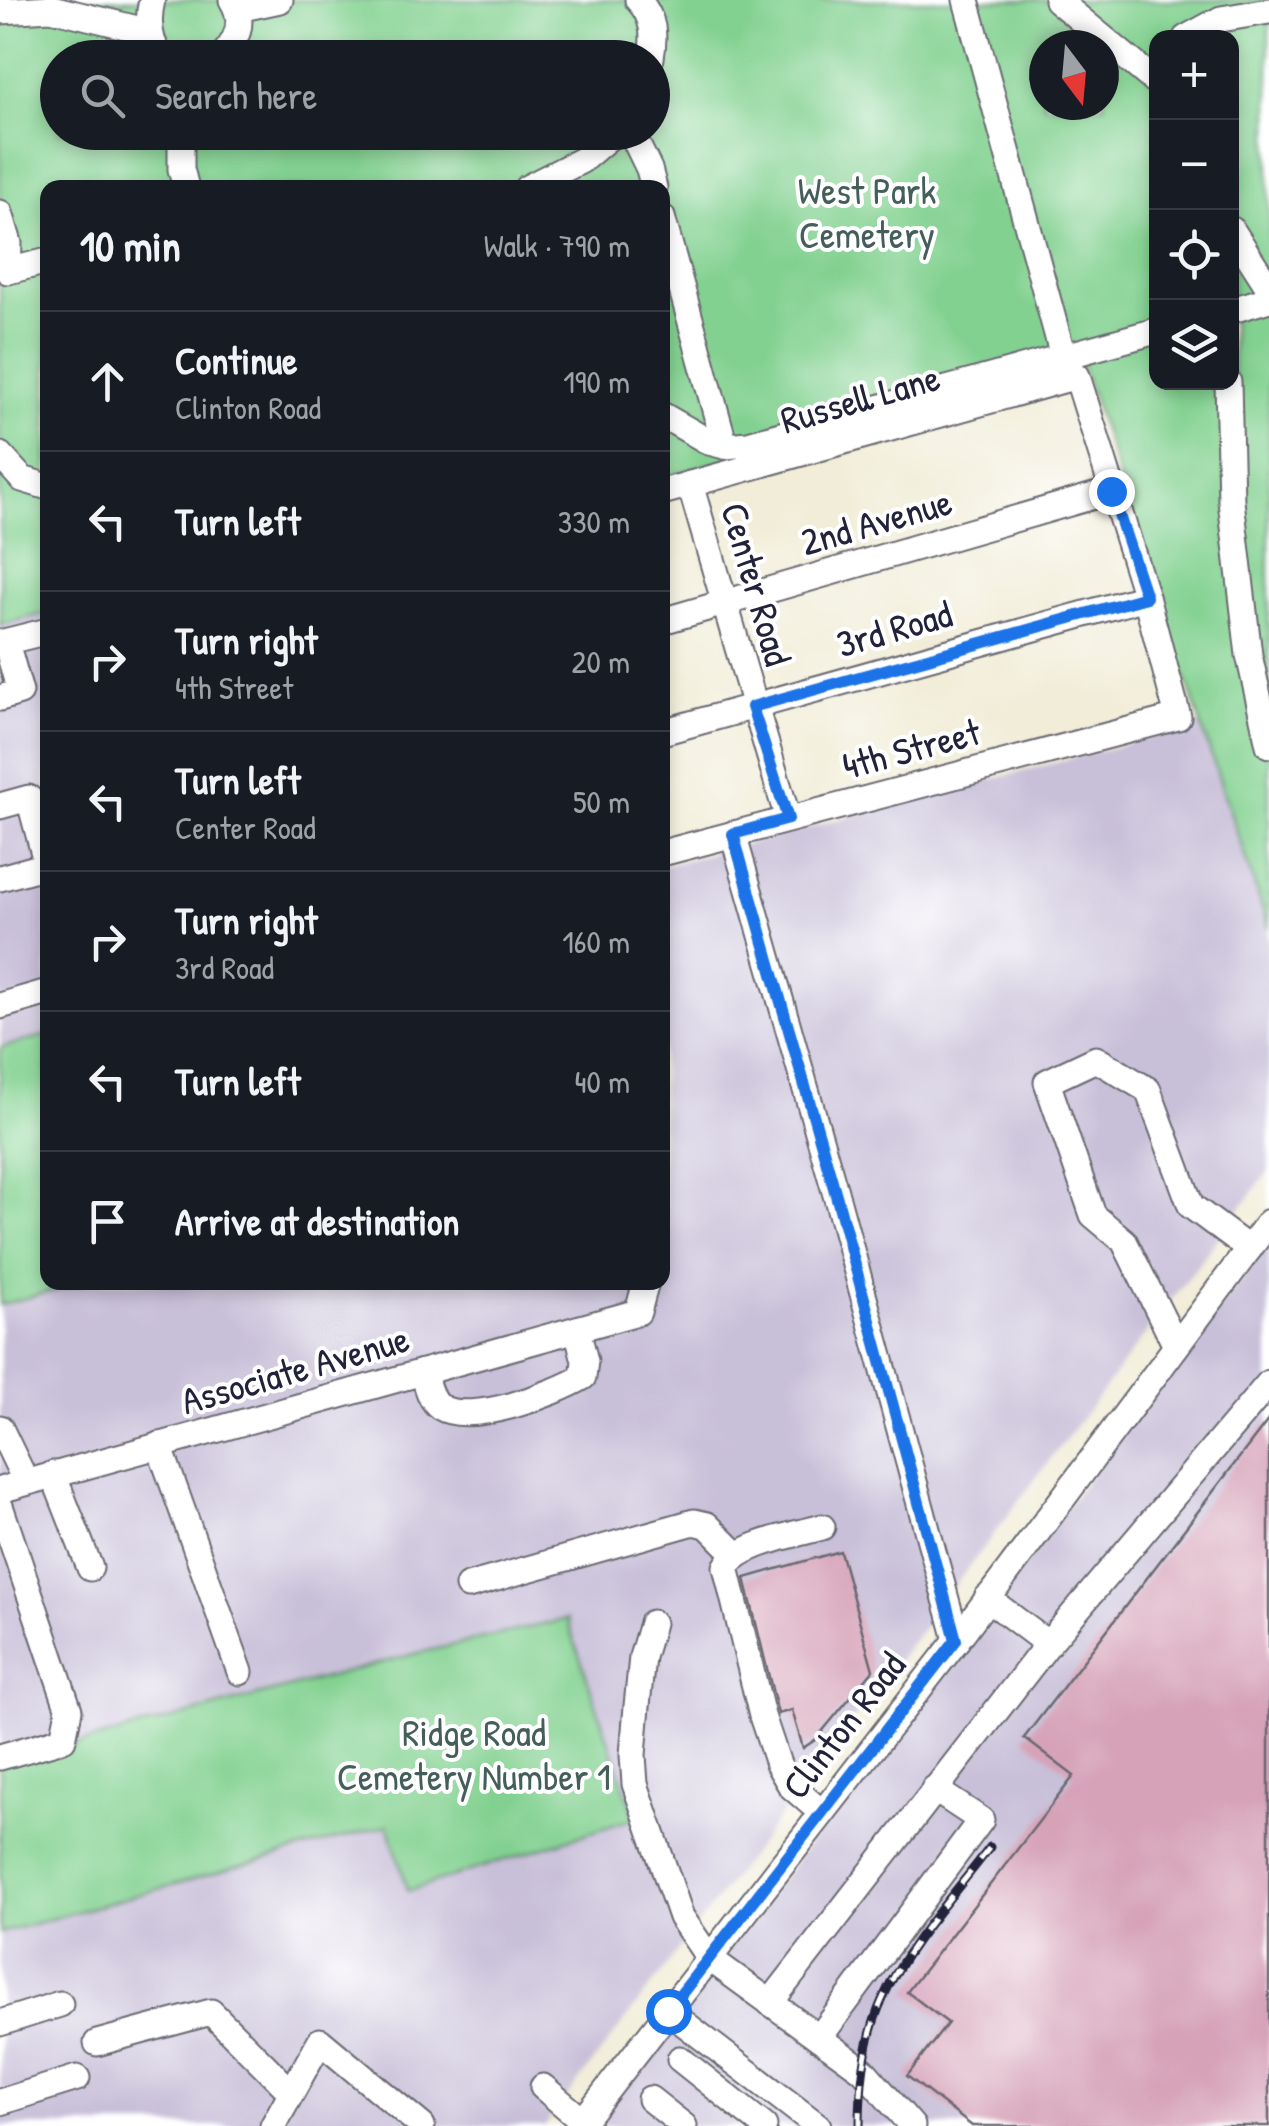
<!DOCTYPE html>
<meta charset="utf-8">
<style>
body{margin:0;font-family:"Patrick Hand",sans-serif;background:#242831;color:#f1f3f6}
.controls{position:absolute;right:30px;top:30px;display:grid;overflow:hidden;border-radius:20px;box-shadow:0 5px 15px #0003}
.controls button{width:90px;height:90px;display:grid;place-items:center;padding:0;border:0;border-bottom:2px solid #363941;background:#171b24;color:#f1f3f6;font:50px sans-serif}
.compass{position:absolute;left:1029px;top:30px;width:90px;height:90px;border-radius:50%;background:#171b24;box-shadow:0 5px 15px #0003;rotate:164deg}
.stop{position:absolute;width:30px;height:30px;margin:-22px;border:8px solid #1a73e8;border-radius:50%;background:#fff}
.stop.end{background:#1a73e8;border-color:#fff;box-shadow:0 2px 10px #0008}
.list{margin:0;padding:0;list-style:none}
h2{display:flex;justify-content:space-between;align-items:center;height:130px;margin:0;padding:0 40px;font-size:42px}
h2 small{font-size:32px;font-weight:400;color:#9ea1a6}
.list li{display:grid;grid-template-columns:65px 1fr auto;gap:30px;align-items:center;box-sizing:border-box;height:140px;padding:0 40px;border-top:2px solid #363941}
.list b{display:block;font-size:38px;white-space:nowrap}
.list p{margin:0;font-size:32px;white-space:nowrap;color:#9ea1a6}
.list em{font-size:32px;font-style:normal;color:#9ea1a6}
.icon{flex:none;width:55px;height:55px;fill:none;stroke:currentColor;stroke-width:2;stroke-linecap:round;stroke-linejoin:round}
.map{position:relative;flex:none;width:1269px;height:2126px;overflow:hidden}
.search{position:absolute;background:#171b24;box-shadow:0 5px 15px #0003;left:40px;top:40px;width:630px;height:110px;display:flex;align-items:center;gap:25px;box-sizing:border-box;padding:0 35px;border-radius:55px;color:#9ea1a6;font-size:38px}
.panel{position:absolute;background:#171b24;box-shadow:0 5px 15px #0003;left:40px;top:180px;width:630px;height:1110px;border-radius:20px}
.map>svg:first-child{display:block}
.industrial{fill:#c8bfd8}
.green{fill:#83d191;stroke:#527a66;stroke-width:2.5;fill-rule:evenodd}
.building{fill:#d6a2b8}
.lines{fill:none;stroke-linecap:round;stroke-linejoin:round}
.minor-casing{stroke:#6a6972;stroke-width:29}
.minor{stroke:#fff;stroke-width:25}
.rail-casing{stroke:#22223b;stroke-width:9}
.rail{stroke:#fff;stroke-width:5;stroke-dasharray:15;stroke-linecap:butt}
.route{stroke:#1a73e8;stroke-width:12}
.labels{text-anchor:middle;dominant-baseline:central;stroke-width:8;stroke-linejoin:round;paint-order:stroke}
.park-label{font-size:38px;fill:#445f59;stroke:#fff}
.street-label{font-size:38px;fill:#22223b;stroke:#fff}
</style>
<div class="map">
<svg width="1269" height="2126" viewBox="0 0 1269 2126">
<rect width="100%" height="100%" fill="#fff"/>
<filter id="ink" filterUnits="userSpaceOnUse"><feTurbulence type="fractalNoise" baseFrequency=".01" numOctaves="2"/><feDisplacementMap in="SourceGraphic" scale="20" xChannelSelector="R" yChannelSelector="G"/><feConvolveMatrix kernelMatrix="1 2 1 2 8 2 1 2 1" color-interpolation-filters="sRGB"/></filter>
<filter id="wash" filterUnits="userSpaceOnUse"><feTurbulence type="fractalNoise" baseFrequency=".0048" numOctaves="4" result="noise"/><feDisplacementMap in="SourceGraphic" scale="40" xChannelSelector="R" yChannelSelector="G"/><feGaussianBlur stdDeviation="2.25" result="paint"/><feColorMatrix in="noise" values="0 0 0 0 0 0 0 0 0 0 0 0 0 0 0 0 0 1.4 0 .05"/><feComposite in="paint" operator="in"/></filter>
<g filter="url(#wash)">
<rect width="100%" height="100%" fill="#f1edd8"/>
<g class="industrial">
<polygon points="47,613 47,1035 0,1048 0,625"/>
<polygon points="1201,724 1269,929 1269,1171 545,2126 0,2126 0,1933 388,1825 408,1891 567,1619 414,1654 0,1765 0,1305 83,1282 662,1282 663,866"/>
<polygon points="1269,1242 1269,2126 593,2126"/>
</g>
<g class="green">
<path d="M0 0H1269V929L1082 367 663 477 662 188H48L47 613 0 625ZM1156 38H1232V382H1156ZM1044 45H1104V105H1044ZM58 58H652V132H58Z"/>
<polygon points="47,1035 48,1282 83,1283 0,1305 0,1048"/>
<polygon points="567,1619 635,1818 408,1891 388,1825 0,1933 0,1765 414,1654"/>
</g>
<g id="blocks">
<g class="building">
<polygon points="1269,1419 1269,2126 972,2126 907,2076 948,2023 907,1992 1074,1776 1024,1738"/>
<polygon points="840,1551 873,1670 815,1740 803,1748 792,1710 778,1714 745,1578"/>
</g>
</g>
</g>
<g filter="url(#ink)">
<use href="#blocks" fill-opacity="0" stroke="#6a6972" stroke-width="2.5"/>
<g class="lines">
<defs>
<g id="minor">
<path d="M152 0C147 21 148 41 162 58"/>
<path d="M638 0C654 17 655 35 651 58"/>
<polyline points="966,0 1063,356"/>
<polyline points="1057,0 1156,82"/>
<polyline points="238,9 280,0"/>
<polyline points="0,11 51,8 150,32"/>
<polyline points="1186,38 1221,19 1269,11"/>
<path d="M220 58C237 42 246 22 232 0"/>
<polyline points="181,132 181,169 186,188"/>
<polyline points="631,132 649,169 654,188"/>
<polyline points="527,188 582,160 615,132"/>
<polyline points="0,213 9,243 8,271 48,261"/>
<polyline points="662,217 725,446 709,442 662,415"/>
<polyline points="1232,230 1269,288"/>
<polyline points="1232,310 1269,299"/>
<polyline points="1228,382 1231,501 1249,655 1269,745"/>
<polyline points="725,446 748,444 1156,331"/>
<polyline points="0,455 22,479 48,487"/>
<polyline points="690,484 788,819"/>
<polyline points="662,492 1077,376 1146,597 1178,717 662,853"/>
<polyline points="662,621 1111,491"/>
<polyline points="0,643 48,631"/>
<polyline points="0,698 20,692 6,642"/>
<polyline points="662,732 1146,597"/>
<polyline points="0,806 29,798 47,865 0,878"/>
<polyline points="733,834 838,1202 957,1640"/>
<polyline points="0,1006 48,992"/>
<polyline points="1176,1346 1124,1241 1093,1215 1047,1082 1096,1059 1148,1090 1191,1206 1249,1249"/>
<path d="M423 1372C427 1384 429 1399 440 1407 470 1426 554 1394 583 1377L585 1361 577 1329"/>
<polyline points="0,1428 26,1482"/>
<polyline points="159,1445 240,1672"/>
<polyline points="53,1474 90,1568"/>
<polyline points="0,1490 638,1312 646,1282"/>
<polyline points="0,1506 69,1710 63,1739 0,1757"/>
<polyline points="468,1586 694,1522 707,1525 737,1555"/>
<polyline points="987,1598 1048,1644"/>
<polyline points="652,1623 642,1657 637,1706 633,1755 635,1784 681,1917 709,1958 863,2070 912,2126"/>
<path d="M822 1813 791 1786 778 1764 762 1716 726 1567C740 1543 796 1535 822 1527"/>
<polyline points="770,2003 1048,1644 1269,1383"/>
<polyline points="668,2011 818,2126"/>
<polyline points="0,2023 60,2004"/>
<polyline points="819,2038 981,1820 934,1789"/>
<polyline points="97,2043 211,2012 291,2092"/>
<polyline points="680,2059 764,2126"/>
<polyline points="543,2087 583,2121"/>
<polyline points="650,2099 684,2126"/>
<polyline points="0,2102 77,2078"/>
<polyline points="273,2126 320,2041 422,2126"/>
<polyline points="579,2126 957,1640 1269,1222"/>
</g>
</defs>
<use href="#minor" class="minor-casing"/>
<use href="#minor" class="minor"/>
<defs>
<path id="rail" d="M860 2126C860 2083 865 2037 883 1998 908 1943 954 1895 990 1847"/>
</defs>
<use href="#rail" class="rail-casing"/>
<use href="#rail" class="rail"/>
</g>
</g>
<g class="lines" filter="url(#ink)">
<polyline class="route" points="668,2011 956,1640 838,1202 733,834 788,819 752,707 1146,597 1111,491"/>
</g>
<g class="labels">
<g class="park-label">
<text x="867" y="190">West Park<tspan x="867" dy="44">Cemetery</tspan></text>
<text x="474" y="1732">Ridge Road<tspan x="474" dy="44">Cemetery Number 1</tspan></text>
</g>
<g class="street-label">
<text transform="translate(860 398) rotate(-16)">Russell Lane</text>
<text transform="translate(876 521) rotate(-16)">2nd Avenue</text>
<text transform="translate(757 584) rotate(74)">Center Road</text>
<text transform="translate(894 628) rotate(-16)">3rd Road</text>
<text transform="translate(911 748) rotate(-15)">4th Street</text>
<text transform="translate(295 1369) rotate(-16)">Associate Avenue</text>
<text transform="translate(843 1725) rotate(-52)">Clinton Road</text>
</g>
</g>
</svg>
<div class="controls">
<button>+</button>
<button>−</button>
<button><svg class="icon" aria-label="locate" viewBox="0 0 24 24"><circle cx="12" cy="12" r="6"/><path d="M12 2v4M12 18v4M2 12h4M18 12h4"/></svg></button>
<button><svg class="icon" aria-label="layers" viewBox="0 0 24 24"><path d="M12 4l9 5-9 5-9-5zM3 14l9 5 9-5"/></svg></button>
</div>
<svg class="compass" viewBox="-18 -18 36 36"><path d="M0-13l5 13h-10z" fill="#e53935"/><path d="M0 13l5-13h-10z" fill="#9ea1a6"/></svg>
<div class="stop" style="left:668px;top:2011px"></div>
<div class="stop end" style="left:1111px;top:491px"></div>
<div class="search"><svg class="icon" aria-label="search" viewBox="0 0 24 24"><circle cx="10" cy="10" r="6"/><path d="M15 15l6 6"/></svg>Search here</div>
<section class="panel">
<h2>10 min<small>Walk · 790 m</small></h2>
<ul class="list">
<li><svg class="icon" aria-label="ahead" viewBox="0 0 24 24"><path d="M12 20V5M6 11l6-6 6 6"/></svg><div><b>Continue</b><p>Clinton Road</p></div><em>190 m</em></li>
<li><svg class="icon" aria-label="left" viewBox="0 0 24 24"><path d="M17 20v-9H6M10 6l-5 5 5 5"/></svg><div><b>Turn left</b></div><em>330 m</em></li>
<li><svg class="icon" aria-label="right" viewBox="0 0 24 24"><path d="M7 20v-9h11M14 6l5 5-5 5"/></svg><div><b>Turn right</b><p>4th Street</p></div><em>20 m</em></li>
<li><svg class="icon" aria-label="left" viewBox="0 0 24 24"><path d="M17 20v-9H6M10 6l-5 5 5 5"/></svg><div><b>Turn left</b><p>Center Road</p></div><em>50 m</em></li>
<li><svg class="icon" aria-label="right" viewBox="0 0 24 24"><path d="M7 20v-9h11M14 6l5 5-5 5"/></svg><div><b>Turn right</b><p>3rd Road</p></div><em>160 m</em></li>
<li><svg class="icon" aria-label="left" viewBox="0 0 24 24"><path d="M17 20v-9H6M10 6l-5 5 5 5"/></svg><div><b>Turn left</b></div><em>40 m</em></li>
<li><svg class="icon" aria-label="arrive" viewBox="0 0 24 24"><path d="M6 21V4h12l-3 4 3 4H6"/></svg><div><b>Arrive at destination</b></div></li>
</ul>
</section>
</div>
